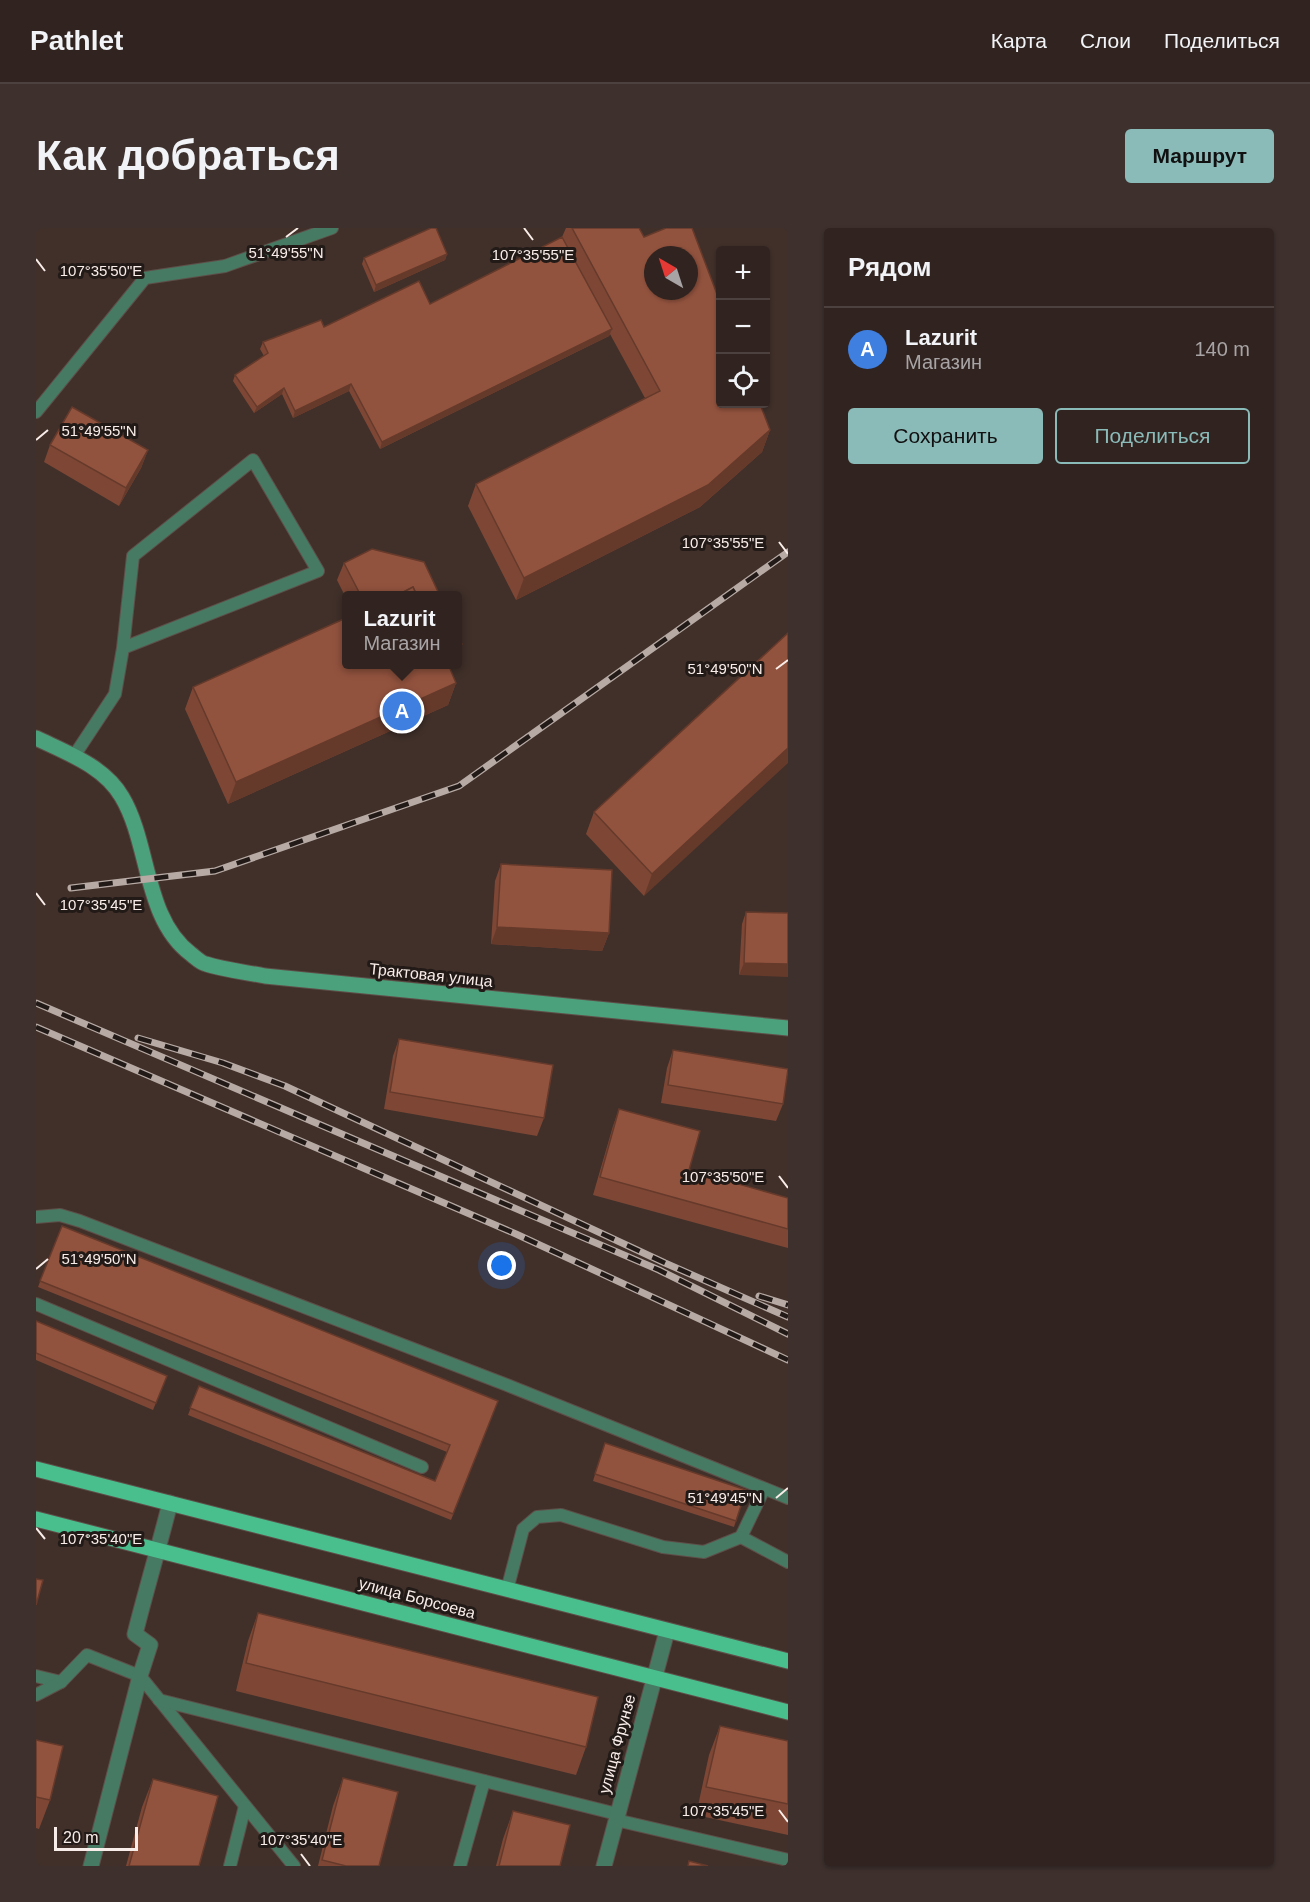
<!DOCTYPE html>
<html lang="ru">
<meta charset="utf-8">
<style>
body{margin:0;font-family:Arial,sans-serif;background:#3d302d;color:#f1f3f6}
.controls{position:absolute;right:18px;top:18px;display:grid;overflow:hidden;border-radius:6px;box-shadow:0 2px 4px #0004}
.controls button{width:54px;height:54px;display:grid;place-items:center;padding:0;border:0;border-bottom:2px solid #4c413e;background:#312420;color:#f1f3f6;font:30px sans-serif}
.compass{position:absolute;left:608px;top:18px;width:54px;height:54px;border-radius:50%;background:#312420;box-shadow:0 2px 4px #0004;rotate:321deg}
.scale{position:absolute;left:18px;bottom:15px;width:84px;box-sizing:border-box;padding-left:6px;border:3px solid #f9ede9;border-top:0;font-size:16px;line-height:21px;white-space:nowrap;color:#f9ede9;-webkit-text-stroke:4px #221a17;paint-order:stroke}
.you{position:absolute;left:466px;top:1038px;width:21px;height:21px;margin:-15px;border:4px solid #fff;border-radius:50%;background:#1a73e8;box-shadow:0 0 0 9px #1a73e833}
.badge{display:grid;place-items:center;width:39px;height:39px;border-radius:50%;background:#8bbbb9;color:#fff;font-size:20px;font-weight:700}
.pin{position:absolute;translate:-50% -50%;border:3px solid #fff;box-shadow:0 2px 6px #0006}
.popup{position:absolute;left:306px;top:363px;width:120px;height:78px;box-sizing:border-box;display:grid;place-content:center;border-radius:6px;background:#312420;filter:drop-shadow(0 2px 4px #0005);font-size:20px;white-space:nowrap;color:#a8a4a5}
.popup b{font-size:22px;color:#f1f3f6}
.popup::after{content:'';position:absolute;left:50%;top:100%;margin-left:-12px;border:12px solid transparent;border-top-color:#312420}
.list{margin:0;padding:0;list-style:none}
h2{display:flex;justify-content:space-between;align-items:center;height:78px;margin:0;padding:0 24px;font-size:26px}
h2 small{font-size:20px;font-weight:400;color:#a8a4a5}
.list li{display:grid;grid-template-columns:39px 1fr auto;gap:18px;align-items:center;box-sizing:border-box;height:84px;padding:0 24px;border-top:2px solid #4c413e}
.list b{display:block;font-size:22px;white-space:nowrap}
.list p{margin:0;font-size:20px;white-space:nowrap;color:#a8a4a5}
.list em{font-size:20px;font-style:normal;color:#a8a4a5}
.actions{display:flex;gap:12px;padding:18px 24px}
.actions a{flex:1;padding:14px 0;border:2px solid #8bbbb9;border-radius:6px;text-align:center;font-size:21px;color:#8bbbb9}
.actions .main{background:#8bbbb9;color:#111}
.icon{flex:none;width:33px;height:33px;fill:none;stroke:currentColor;stroke-width:2;stroke-linecap:round;stroke-linejoin:round}
.map{position:relative;flex:none;width:752px;height:1638px;overflow:hidden;border-radius:6px}
header{display:flex;align-items:center;gap:36px;box-sizing:border-box;height:84px;padding:0 30px;background:#312420;border-bottom:2px solid #4c413e}
header strong{font-size:28px}
nav{display:flex;gap:33px;margin-inline-start:auto;font-size:21px}
.intro{display:flex;align-items:center;justify-content:space-between;box-sizing:border-box;height:144px;padding:0 36px}
h1{margin:0;font-size:42px}
.button{padding:15px 27px;border-radius:6px;background:#8bbbb9;color:#111;font-size:21px;font-weight:700}
main{display:flex;gap:36px;padding:0 36px}
aside{flex:1;background:#312420;border-radius:6px;box-shadow:0 2px 4px #0004}
.map>svg:first-child{display:block}
.lines{fill:none;stroke-linecap:round;stroke-linejoin:round}
.service-casing{stroke:#5e4e49;stroke-width:14}
.minor-casing{stroke:#5e4e49;stroke-width:17}
.secondary-casing{stroke:#5e4e49;stroke-width:17}
.primary-casing{stroke:#5e4e49;stroke-width:17}
.service{stroke:#477a62;stroke-width:12}
.minor{stroke:#477a62;stroke-width:15}
.secondary{stroke:#4ba17b;stroke-width:15}
.primary{stroke:#4abf8e;stroke-width:15}
.rail-casing{stroke:#b7aaa5;stroke-width:7}
.rail{stroke:#221a17;stroke-width:4.5;stroke-dasharray:14;stroke-linecap:butt}
.wall{fill:#7e4735}
.shaded-wall{fill:#663a2b}
.building{fill:#92533e;stroke:#663a2b;stroke-width:1.5;fill-rule:evenodd}
.ticks{fill:none;stroke:#f9ede9;stroke-width:2}
.labels{text-anchor:middle;dominant-baseline:central;stroke-width:6;stroke-linejoin:round;paint-order:stroke}
.street-label{font-size:16px;fill:#f9ede9;stroke:#221a17}
.ticks-label{font-size:15px;text-anchor:middle;fill:#f9ede9;stroke:#221a17;stroke-width:6;stroke-linejoin:round;paint-order:stroke}
</style>
<header>
<strong>Pathlet</strong>
<nav><a>Карта</a><a>Слои</a><a>Поделиться</a></nav>
</header>
<div class="intro"><h1>Как добраться</h1><a class="button">Маршрут</a></div>
<main>
<div class="map">
<svg width="752" height="1638" viewBox="0 0 752 1638">
<rect width="100%" height="100%" fill="#41302a"/>
<g class="lines">
<defs>
<g id="service">
<polyline points="0,184 109,50 189,38 296,0"/>
<polyline points="38,528 79,466 87,420 282,343 217,232 97,328 87,420"/>
<polyline points="0,989 24,987 44,993 471,1157 752,1270"/>
<polyline points="0,1076 386,1239"/>
<polyline points="705,1309 728,1261"/>
<polyline points="471,1362 487,1301 501,1289 525,1287 627,1319 668,1324 705,1309 752,1334"/>
<polyline points="0,1448 25,1454"/>
<polyline points="0,1467 25,1454 51,1427 104,1448 258,1638"/>
<polyline points="123,1472 581,1586"/>
<polyline points="580,1592 752,1632"/>
<polyline points="194,1638 209,1578"/>
<polyline points="424,1638 448,1553"/>
</g>
<g id="minor">
<path d="M55 1638 104 1448 114 1417 99 1406C110 1362 123 1319 134 1275"/>
<polyline points="568,1638 631,1403"/>
</g>
<path id="secondary" d="M0 510C31 525 68 538 86 569 114 616 108 691 155 726 160 730 165 735 170 736 189 742 210 744 229 748L752 800"/>
<g id="primary">
<polyline points="0,1241 752,1433"/>
<polyline points="0,1291 752,1484"/>
</g>
</defs>
<use href="#service" class="service-casing"/>
<use href="#minor" class="minor-casing"/>
<use href="#secondary" class="secondary-casing"/>
<use href="#primary" class="primary-casing"/>
<use href="#service" class="service"/>
<use href="#minor" class="minor"/>
<use href="#secondary" class="secondary"/>
<use href="#primary" class="primary"/>
<defs>
<g id="rail">
<polyline points="35,660 179,643 423,558 752,324"/>
<polyline points="0,775 623,1042 752,1106"/>
<polyline points="0,799 480,1006 752,1132"/>
<polyline points="102,810 187,835 249,858 629,1035 752,1089"/>
<polyline points="723,1068 752,1077"/>
</g>
</defs>
<use href="#rail" class="rail-casing"/>
<use href="#rail" class="rail"/>
</g>
<g class="wall">
<polygon points="530,0 603,0 608,9 734,202 726,224 664,279 480,372 432,278 440,256 609,170 574,106 573,108 344,221 313,163 257,190 246,166 218,185 197,153 199,147 228,128 224,121 227,114 288,99 394,76 526,9"/>
<polygon points="411,26 409,32 338,64 326,36 328,30"/>
<polygon points="14,217 112,222 105,240 83,278 8,234"/>
<polygon points="308,335 404,368 310,368 310,370 301,352"/>
<polygon points="752,405 608,668 550,606 558,584"/>
<polygon points="310,436 417,436 413,440 420,455 412,477 192,576 149,481 157,459"/>
<polygon points="465,636 573,705 566,723 455,716 459,653"/>
<polygon points="710,684 752,685 703,747 706,696"/>
<polygon points="363,811 508,890 501,908 348,881 357,828"/>
<polygon points="637,822 747,876 740,893 625,875 631,840"/>
<polygon points="583,881 653,942 752,970 752,1020 557,967 577,898"/>
<polygon points="26,998 462,1173 415,1292 152,1187 163,1158 399,1253 411,1224 2,1059"/>
<polygon points="0,1093 131,1148 117,1182 0,1132"/>
<polygon points="569,1215 710,1262 698,1299 557,1253"/>
<polygon points="222,1385 550,1519 540,1547 200,1463 212,1413"/>
<polygon points="684,1498 752,1513 752,1607 660,1587 673,1527"/>
<polygon points="0,1512 14,1572 3,1601 0,1600"/>
<polygon points="307,1550 343,1638 282,1638 297,1578"/>
<polygon points="117,1551 163,1638 90,1638 106,1579"/>
<polygon points="477,1583 524,1638 460,1638 467,1611"/>
</g>
<g class="shaded-wall">
<polygon points="411,26 409,32 338,64 340,57"/>
<polygon points="576,101 573,108 344,221 346,214"/>
<polygon points="315,156 313,163 257,190 259,183"/>
<polygon points="248,160 246,166 218,185 221,179"/>
<polygon points="734,202 726,224 664,279 480,372 488,350"/>
<polygon points="112,222 105,240 83,278 90,260"/>
<polygon points="426,416 422,429 422,420"/>
<polygon points="420,455 412,477 192,576 200,554"/>
<polygon points="752,520 752,535 608,668 616,646"/>
<polygon points="461,699 573,705 566,723 455,716"/>
<polygon points="708,735 752,736 752,749 703,747"/>
</g>
<g class="building">
<polygon points="395,0 400,0 411,26 340,57 328,30"/>
<path d="M536 0H603L608 9 630 0H656L684 74V176H724L734 202 672 257 488 350 440 256 624 163ZM617 27H653V63H617Z"/>
<polygon points="526,9 576,101 346,214 315,156 259,183 248,160 221,179 199,147 232,125 227,114 285,92 288,99 383,53 394,76"/>
<polygon points="36,179 112,222 90,260 14,217"/>
<polygon points="336,321 388,334 404,368 381,368 377,359 360,368 325,368 308,335"/>
<polygon points="377,359 381,368 360,368"/>
<polygon points="310,390 310,436 412,436 420,455 200,554 157,459"/>
<polygon points="752,405 752,520 616,646 558,584"/>
<polygon points="422,407 426,416 422,420"/>
<polygon points="465,636 576,642 573,705 461,699"/>
<polygon points="710,684 752,685 752,736 708,735"/>
<polygon points="363,811 517,837 508,890 354,864"/>
<polygon points="637,822 752,841 747,876 632,857"/>
<polygon points="583,881 664,903 653,942 752,970 752,1001 564,949"/>
<polygon points="26,998 462,1173 417,1286 154,1180 163,1158 399,1253 414,1217 4,1053"/>
<polygon points="0,1093 131,1148 120,1175 0,1125"/>
<polygon points="569,1215 710,1262 700,1293 559,1246"/>
<polygon points="0,1351 7,1352 0,1377"/>
<polygon points="222,1385 562,1469 550,1519 210,1435"/>
<polygon points="684,1498 752,1513 752,1576 670,1559"/>
<polygon points="0,1512 27,1518 14,1572 0,1569"/>
<polygon points="307,1550 362,1564 343,1638 310,1638 286,1632"/>
<polygon points="117,1551 182,1568 163,1638 93,1638"/>
<polygon points="477,1583 534,1597 524,1638 463,1638"/>
<polygon points="653,1633 672,1638 652,1638"/>
</g>
<path class="ticks" d="M488 0 497 12M250 9 262 0M0 31 9 43M0 212 12 202M743 314 752 326M740 441 752 432M0 665 9 677M743 948 752 960M0 1041 12 1031M740 1270 752 1260M0 1300 9 1311M743 1582 752 1594M265 1626 274 1638"/>
<g class="labels">
<g class="street-label">
<text transform="translate(395 747) rotate(6)">Трактовая улица</text>
<text transform="translate(381 1370) rotate(15)">улица Борсоева</text>
<text transform="translate(581 1516) rotate(-75)">улица Фрунзе</text>
</g>
</g>
<g class="ticks-label">
<text x="250" y="30">51°49'55"N</text>
<text x="497" y="32">107°35'55"E</text>
<text x="65" y="48">107°35'50"E</text>
<text x="63" y="208">51°49'55"N</text>
<text x="687" y="320">107°35'55"E</text>
<text x="689" y="446">51°49'50"N</text>
<text x="65" y="682">107°35'45"E</text>
<text x="687" y="954">107°35'50"E</text>
<text x="63" y="1036">51°49'50"N</text>
<text x="689" y="1275">51°49'45"N</text>
<text x="65" y="1316">107°35'40"E</text>
<text x="687" y="1588">107°35'45"E</text>
<text x="265" y="1617">107°35'40"E</text>
</g>
</svg>
<div class="controls">
<button>+</button>
<button>−</button>
<button><svg class="icon" aria-label="locate" viewBox="0 0 24 24"><circle cx="12" cy="12" r="6"/><path d="M12 2v4M12 18v4M2 12h4M18 12h4"/></svg></button>
</div>
<svg class="compass" viewBox="-18 -18 36 36"><path d="M0-13l5 13h-10z" fill="#e53935"/><path d="M0 13l5-13h-10z" fill="#a8a4a5"/></svg>
<div class="scale">20 m</div>
<div class="you"></div>
<div class="pin badge" style="left:366px;top:483px;background:#3f7fe0">A</div>
<div class="popup"><b>Lazurit</b>Магазин</div>
</div>
<aside>
<h2>Рядом<small></small></h2>
<ul class="list">
<li><span class="badge" style="background:#3f7fe0">A</span><div><b>Lazurit</b><p>Магазин</p></div><em>140 m</em></li>
</ul>
<div class="actions"><a class="main">Сохранить</a><a>Поделиться</a></div>
</aside>
</main>
